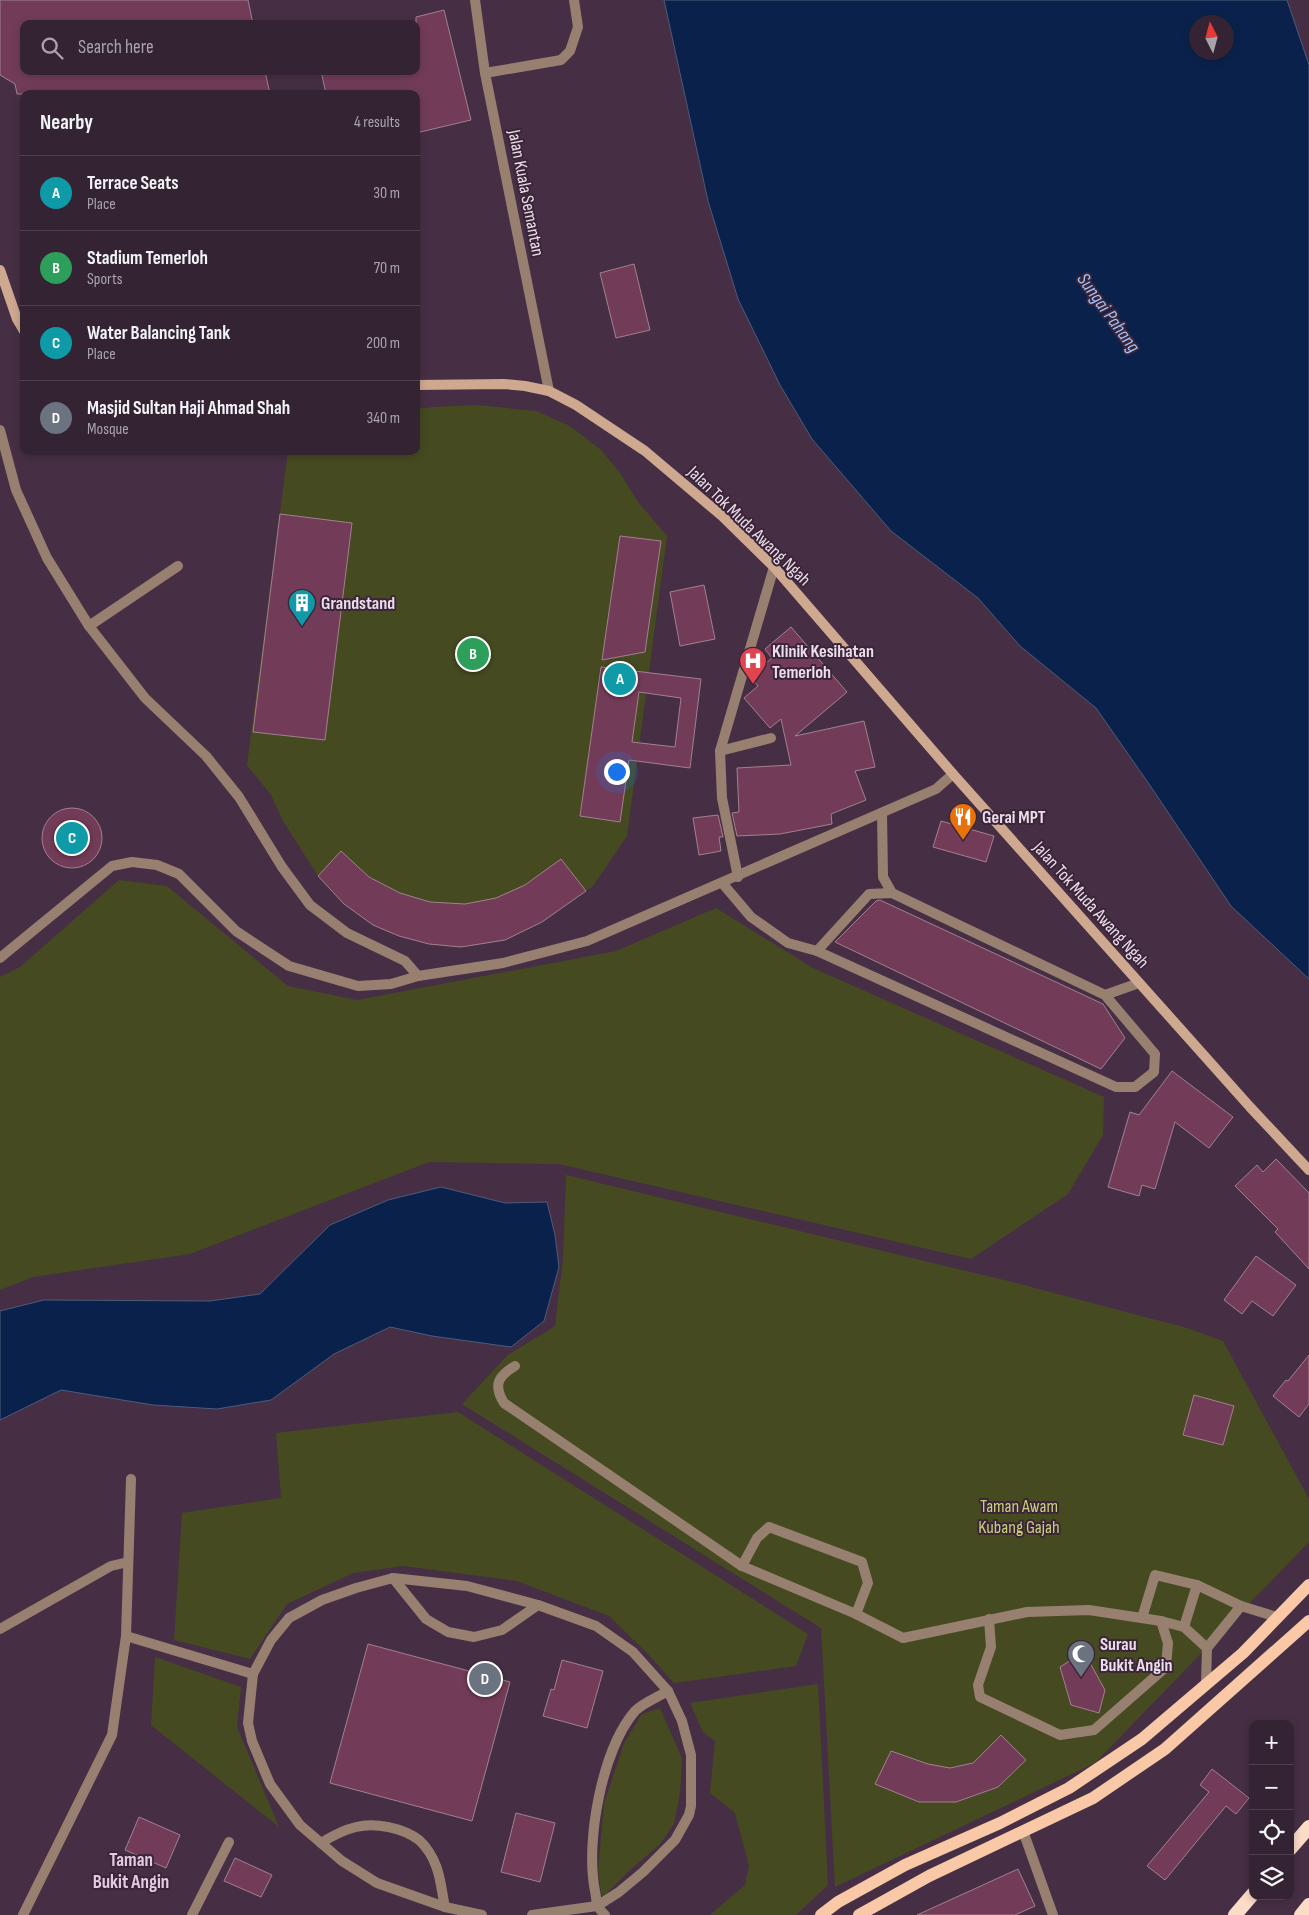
<!DOCTYPE html>
<meta charset="utf-8">
<style>
body{margin:0;font-family:"Sofia Sans Condensed",sans-serif;background:#3c2b3b;color:#f1f3f6}
.controls{position:absolute;right:15px;bottom:15px;display:grid;overflow:hidden;border-radius:10px;box-shadow:0 2px 8px #0003}
.controls button{width:45px;height:45px;display:grid;place-items:center;padding:0;border:0;border-bottom:1px solid #4e404e;background:#342333;color:#f1f3f6;font:25px sans-serif}
.compass{position:absolute;left:1189px;top:15px;width:45px;height:45px;border-radius:50%;background:#342333;box-shadow:0 2px 8px #0003;rotate:354deg}
.you{position:absolute;left:616px;top:771px;width:18px;height:18px;margin:-12px;border:4px solid #fff;border-radius:50%;background:#1a73e8;box-shadow:0 0 0 8px #1a73e833}
.badge{display:grid;place-items:center;width:32px;height:32px;border-radius:50%;background:#d93025;color:#fff;font-size:16px;font-weight:700}
.pin{position:absolute;translate:-50% -50%;border:2px solid #fff;box-shadow:0 1px 5px #0006}
.list{margin:0;padding:0;list-style:none}
h2{display:flex;justify-content:space-between;align-items:center;height:65px;margin:0;padding:0 20px;font-size:21px}
h2 small{font-size:16px;font-weight:400;color:#a9a4ac}
.list li{display:grid;grid-template-columns:32px 1fr auto;gap:15px;align-items:center;box-sizing:border-box;height:75px;padding:0 20px;border-top:1px solid #4e404e}
.list b{display:block;font-size:19px;white-space:nowrap}
.list p{margin:0;font-size:16px;white-space:nowrap;color:#a9a4ac}
.list em{font-size:16px;font-style:normal;color:#a9a4ac}
.icon{flex:none;width:28px;height:28px;fill:none;stroke:currentColor;stroke-width:2;stroke-linecap:round;stroke-linejoin:round}
.map{position:relative;flex:none;width:1309px;height:1915px;overflow:hidden}
.search{position:absolute;background:#342333;box-shadow:0 2px 8px #0003;left:20px;top:20px;width:400px;height:55px;display:flex;align-items:center;gap:12px;box-sizing:border-box;padding:0 18px;border-radius:10px;color:#a9a4ac;font-size:19px}
.panel{position:absolute;background:#342333;box-shadow:0 2px 8px #0003;left:20px;top:90px;width:400px;height:365px;border-radius:10px}
.map>svg:first-child{display:block}
.green{fill:#464a21}
.water{fill:#0a224b;stroke:#4e5a7b;fill-rule:evenodd}
.building{fill:#723c58;stroke:#a28090;fill-rule:evenodd}
.lines{fill:none;stroke-linecap:round;stroke-linejoin:round}
.service{stroke:#988071;stroke-width:10}
.minor{stroke:#988071;stroke-width:10}
.tertiary{stroke:#988071;stroke-width:10}
.secondary{stroke:#cea98f;stroke-width:10}
.primary{stroke:#f8c8a7;stroke-width:12}
.trunk{stroke:#fadcc7;stroke-width:14}
.labels{text-anchor:middle;dominant-baseline:central;stroke-width:4;stroke-linejoin:round;paint-order:stroke}
.street-label{font-size:18px;fill:#ecddea;stroke:#3b2539}
.poi-label{font-size:18px;font-weight:bold;fill:#ecddea;stroke:#3b2539;text-anchor:start}
.park-label{font-size:18px;fill:#c8d078;stroke:#3b2539}
.water-label{font-size:19px;font-style:italic;fill:#a0c3fc;stroke:#3b2539}
.neighbourhood-label{font-size:19px;font-weight:bold;fill:#e6c9e3;stroke:#3b2539}
</style>
<div class="map">
<svg width="1309" height="1915" viewBox="0 0 1309 1915">
<rect width="100%" height="100%" fill="#462f44"/>
<g class="green">
<polygon points="477,405 536,411 570,426 601,450 620,473 638,502 667,536 627,836 593,886 542,922 505,940 461,947 429,944 344,904 318,876 283,821 271,795 247,765 288,451 416,451 416,409 433,407"/>
<polygon points="119,880 167,886 288,986 357,1000 616,951 716,908 813,968 1104,1097 1103,1135 1068,1194 971,1259 559,1164 429,1162 190,1254 33,1277 0,1290 0,977 20,967"/>
<polygon points="566,1175 1008,1281 1187,1328 1223,1341 1309,1499 1309,1542 1095,1763 835,1887 821,1628 462,1404 508,1355 555,1326 563,1259"/>
<polygon points="458,1412 808,1634 796,1666 674,1683 649,1655 609,1616 517,1581 403,1566 353,1573 287,1604 250,1659 174,1640 182,1513 281,1498 276,1433"/>
<polygon points="155,1657 241,1687 237,1727 279,1827 151,1725"/>
<polygon points="818,1684 828,1885 796,1915 710,1915 745,1885 749,1866 735,1813 710,1793 715,1741 703,1732 690,1703"/>
<polygon points="660,1708 682,1759 680,1793 674,1824 660,1844 629,1871 602,1898 598,1870 604,1804 624,1743 642,1714"/>
</g>
<g class="water">
<path d="M664 0H1287L1309 65V979L1231 906 1149 784 1096 708 1020 646 978 598 891 531 812 439 780 385 738 299 708 201ZM1196 22H1226V52H1196Z"/>
<polygon points="441,1187 505,1203 547,1202 555,1235 559,1267 544,1321 511,1347 432,1336 390,1327 334,1354 271,1400 217,1409 153,1405 61,1390 0,1420 0,1311 44,1300 210,1301 260,1294 330,1225 388,1200"/>
</g>
<g class="building">
<polygon points="0,0 248,0 253,24 24,24 24,71 265,71 270,94 17,94 15,84 0,75"/>
<polygon points="444,10 471,120 416,133 416,94 326,94 321,71 416,71 416,17"/>
<polygon points="634,264 650,330 616,338 600,273"/>
<polygon points="280,514 352,523 325,740 253,732"/>
<polygon points="620,536 661,541 645,652 602,660"/>
<polygon points="704,585 715,639 680,646 670,592"/>
<polygon points="791,627 847,692 795,736 864,721 875,767 855,771 866,800 831,814 832,824 780,834 737,836 732,813 739,812 737,768 791,765 781,719 770,728 744,698 758,686 750,677 772,658 765,649"/>
<path d="M601 667 701 679 690 768 629 760 620 822 580 816ZM639 692 681 698 675 747 632 742Z"/>
<circle cx="72" cy="838" r="30"/>
<polygon points="718,815 723,837 719,837 721,851 699,855 693,818"/>
<polygon points="941,821 994,836 986,862 933,847"/>
<polygon points="341,851 369,877 400,893 430,902 465,904 496,898 525,885 561,859 586,891 542,922 505,940 461,947 429,944 399,936 373,925 344,904 318,876"/>
<polygon points="880,900 1103,1004 1125,1038 1101,1069 835,942 876,901"/>
<polygon points="1172,1071 1233,1117 1209,1148 1175,1122 1155,1189 1142,1185 1139,1196 1108,1187 1130,1112 1139,1115"/>
<polygon points="1276,1159 1309,1193 1309,1269 1275,1232 1278,1229 1235,1186 1257,1165 1263,1172"/>
<polygon points="1256,1256 1296,1285 1273,1316 1252,1301 1242,1314 1224,1300"/>
<polygon points="1309,1355 1309,1404 1299,1417 1273,1396 1286,1380 1288,1381"/>
<polygon points="1194,1395 1234,1406 1223,1445 1183,1435"/>
<polygon points="368,1644 510,1682 472,1821 330,1783"/>
<polygon points="1084,1652 1105,1690 1099,1713 1071,1705 1060,1667"/>
<polygon points="562,1660 603,1671 587,1728 543,1716 551,1689 554,1690"/>
<polygon points="1001,1735 1026,1760 998,1787 956,1802 919,1802 875,1784 891,1751 928,1764 950,1768 973,1763"/>
<polygon points="1212,1769 1249,1798 1236,1814 1226,1806 1165,1880 1147,1866 1209,1792 1200,1785"/>
<polygon points="516,1813 555,1823 540,1882 501,1872"/>
<polygon points="139,1817 180,1835 166,1868 125,1850"/>
<polygon points="235,1858 272,1875 261,1897 224,1881"/>
<polygon points="1018,1869 1035,1906 1015,1915 917,1915"/>
</g>
<g class="lines">
<g class="service">
<polyline points="485,73 561,60 570,51 578,27 574,0"/>
<polyline points="89,626 178,566"/>
<polyline points="720,751 771,738"/>
<polyline points="882,813 883,877 892,893"/>
<polyline points="738,877 722,798 720,751 774,567"/>
<polyline points="723,884 751,917 788,943 817,951"/>
<polyline points="1105,995 1155,1054 1154,1072 1135,1087 1116,1087 817,951 869,894 892,893 1105,995 1139,983"/>
<path d="M515 1366C498 1376 493 1385 504 1403L742 1566 856 1614 903 1638 1027 1612 1089 1610 1161 1621 1184 1627 1207 1648"/>
<polyline points="742,1566 757,1538 769,1527 862,1562 868,1583 856,1614"/>
<polyline points="393,1578 426,1619 448,1632 474,1637 502,1630 538,1605"/>
<polyline points="1142,1618 1155,1575 1197,1585 1241,1606 1277,1617"/>
<polyline points="989,1619 991,1647 978,1685 980,1697 1060,1735 1094,1730 1166,1667 1168,1643 1161,1621"/>
<polyline points="1184,1627 1197,1585"/>
<polyline points="126,1636 253,1674"/>
<polyline points="1206,1684 1207,1648 1241,1606"/>
<polyline points="1023,1831 1053,1915"/>
<path d="M321 1843C332 1836 343 1830 356 1827 375 1822 403 1828 419 1840 426 1846 433 1857 436 1866 441 1878 442 1894 445 1907"/>
<polyline points="192,1915 229,1842"/>
<polyline points="482,1915 445,1907 377,1883 342,1861 300,1825 270,1784 252,1741 248,1723 253,1674 271,1640 289,1618 322,1600 356,1588 393,1578 467,1586 538,1605 596,1626 633,1652 668,1691 682,1721 691,1755 691,1806 689,1815 675,1840 643,1872 619,1892 597,1906 532,1915"/>
<path d="M605 1915C602 1912 599 1909 598 1906 596 1902 596 1895 595 1891 585 1842 602 1749 635 1711 643 1703 658 1697 668 1691"/>
</g>
<g class="minor">
<polyline points="0,430 16,490 47,558 89,626 145,698 206,756 239,797 282,867 310,905 347,933 405,961 418,976"/>
<polyline points="0,958 112,866 132,862 157,865 179,874 236,931 289,966 358,986 391,984 418,976 503,963 587,941 936,789 953,774"/>
<polyline points="0,1629 111,1566 128,1562"/>
<polyline points="23,1915 112,1735 126,1636 131,1479"/>
</g>
<polyline class="tertiary" points="475,0 485,73 549,391"/>
<g class="secondary">
<polyline points="0,270 17,319 24,331"/>
<polyline points="416,385 504,384 525,386 549,391 576,405 645,451 722,516 774,567 953,774 1250,1107 1309,1170"/>
</g>
<g class="primary">
<polyline points="821,1915 838,1902 905,1865 1000,1823 1069,1788 1142,1739 1243,1653 1309,1585"/>
<polyline points="859,1915 929,1876 1093,1798 1165,1749 1309,1621"/>
</g>
<g class="trunk">
<polyline points="1290,1849 1309,1827"/>
<polyline points="1235,1915 1253,1894"/>
<polyline points="1301,1915 1309,1905"/>
</g>
</g>
<defs>
<symbol id="building-pin" viewBox="-11 -11 22 30"><path d="M0 17L-7.5 6A9.5 9.5 0 1 1 7.5 6Z" fill="#0f9aa8" stroke="#3b2539"/><path d="M-4-6H4V6H1V3H-1V6H-4ZM-2.5-4.3h1.7v1.8h-1.7ZM.8-4.3h1.7v1.8H.8ZM-2.5-1h1.7V.8h-1.7ZM.8-1h1.7V.8H.8Z" fill="#fff"/></symbol>
<symbol id="hospital-pin" viewBox="-11 -11 22 30"><path d="M0 17L-7.5 6A9.5 9.5 0 1 1 7.5 6Z" fill="#e0444e" stroke="#3b2539"/><path d="M-5-5h3v3.5h4V-5h3V5h-3V1.5h-4V5h-3Z" fill="#fff"/></symbol>
<symbol id="restaurant-pin" viewBox="-11 -11 22 30"><path d="M0 17L-7.5 6A9.5 9.5 0 1 1 7.5 6Z" fill="#e8710a" stroke="#3b2539"/><path d="M-5-6h1v4h1v-4h1v4h1v-4h1v5L-1.5 .5V6h-2V.5L-5-1ZM5-6V6H3V1.5H1.5Q1.5-4 5-6Z" fill="#fff"/></symbol>
<symbol id="mosque-pin" viewBox="-11 -11 22 30"><path d="M0 17L-7.5 6A9.5 9.5 0 1 1 7.5 6Z" fill="#6b7280" stroke="#3b2539"/><path d="M3.5-4.9A6 6 0 1 0 3.5 4.9A5 5 0 1 1 3.5-4.9Z" fill="#fff"/></symbol>
</defs>
<g fill-rule="evenodd">
<use href="#building-pin" x="286" y="587" width="32" height="43"/>
<use href="#hospital-pin" x="737" y="645" width="32" height="43"/>
<use href="#restaurant-pin" x="947" y="801" width="32" height="43"/>
<use href="#mosque-pin" x="1065" y="1638" width="32" height="43"/>
</g>
<g class="labels">
<g class="street-label">
<text transform="translate(526 193) rotate(79)">Jalan Kuala Semantan</text>
<text transform="translate(749 526) rotate(44)">Jalan Tok Muda Awang Ngah</text>
<text transform="translate(1091 905) rotate(48)">Jalan Tok Muda Awang Ngah</text>
</g>
<g class="poi-label">
<text x="321" y="603">Grandstand</text>
<text x="772" y="651">Klinik Kesihatan<tspan x="772" dy="21">Temerloh</tspan></text>
<text x="982" y="817">Gerai MPT</text>
<text x="1100" y="1644">Surau<tspan x="1100" dy="21">Bukit Angin</tspan></text>
</g>
<g class="park-label">
<text x="1019" y="1506">Taman Awam<tspan x="1019" dy="21">Kubang Gajah</tspan></text>
</g>
<g class="water-label">
<text transform="translate(1108 313) rotate(54)">Sungai Pahang</text>
</g>
<g class="neighbourhood-label">
<text x="131" y="1860">Taman<tspan x="131" dy="22">Bukit Angin</tspan></text>
</g>
</g>
</svg>
<div class="controls">
<button>+</button>
<button>−</button>
<button><svg class="icon" aria-label="locate" viewBox="0 0 24 24"><circle cx="12" cy="12" r="6"/><path d="M12 2v4M12 18v4M2 12h4M18 12h4"/></svg></button>
<button><svg class="icon" aria-label="layers" viewBox="0 0 24 24"><path d="M12 4l9 5-9 5-9-5zM3 14l9 5 9-5"/></svg></button>
</div>
<svg class="compass" viewBox="-18 -18 36 36"><path d="M0-13l5 13h-10z" fill="#e53935"/><path d="M0 13l5-13h-10z" fill="#a9a4ac"/></svg>
<div class="you"></div>
<div class="pin badge" style="left:620px;top:679px;background:#0f9aa8">A</div>
<div class="pin badge" style="left:473px;top:654px;background:#2e9e5b">B</div>
<div class="pin badge" style="left:72px;top:838px;background:#0f9aa8">C</div>
<div class="pin badge" style="left:485px;top:1679px;background:#6b7280">D</div>
<div class="search"><svg class="icon" aria-label="search" viewBox="0 0 24 24"><circle cx="10" cy="10" r="6"/><path d="M15 15l6 6"/></svg>Search here</div>
<section class="panel">
<h2>Nearby<small>4 results</small></h2>
<ul class="list">
<li><span class="badge" style="background:#0f9aa8">A</span><div><b>Terrace Seats</b><p>Place</p></div><em>30 m</em></li>
<li><span class="badge" style="background:#2e9e5b">B</span><div><b>Stadium Temerloh</b><p>Sports</p></div><em>70 m</em></li>
<li><span class="badge" style="background:#0f9aa8">C</span><div><b>Water Balancing Tank</b><p>Place</p></div><em>200 m</em></li>
<li><span class="badge" style="background:#6b7280">D</span><div><b>Masjid Sultan Haji Ahmad Shah</b><p>Mosque</p></div><em>340 m</em></li>
</ul>
</section>
</div>
